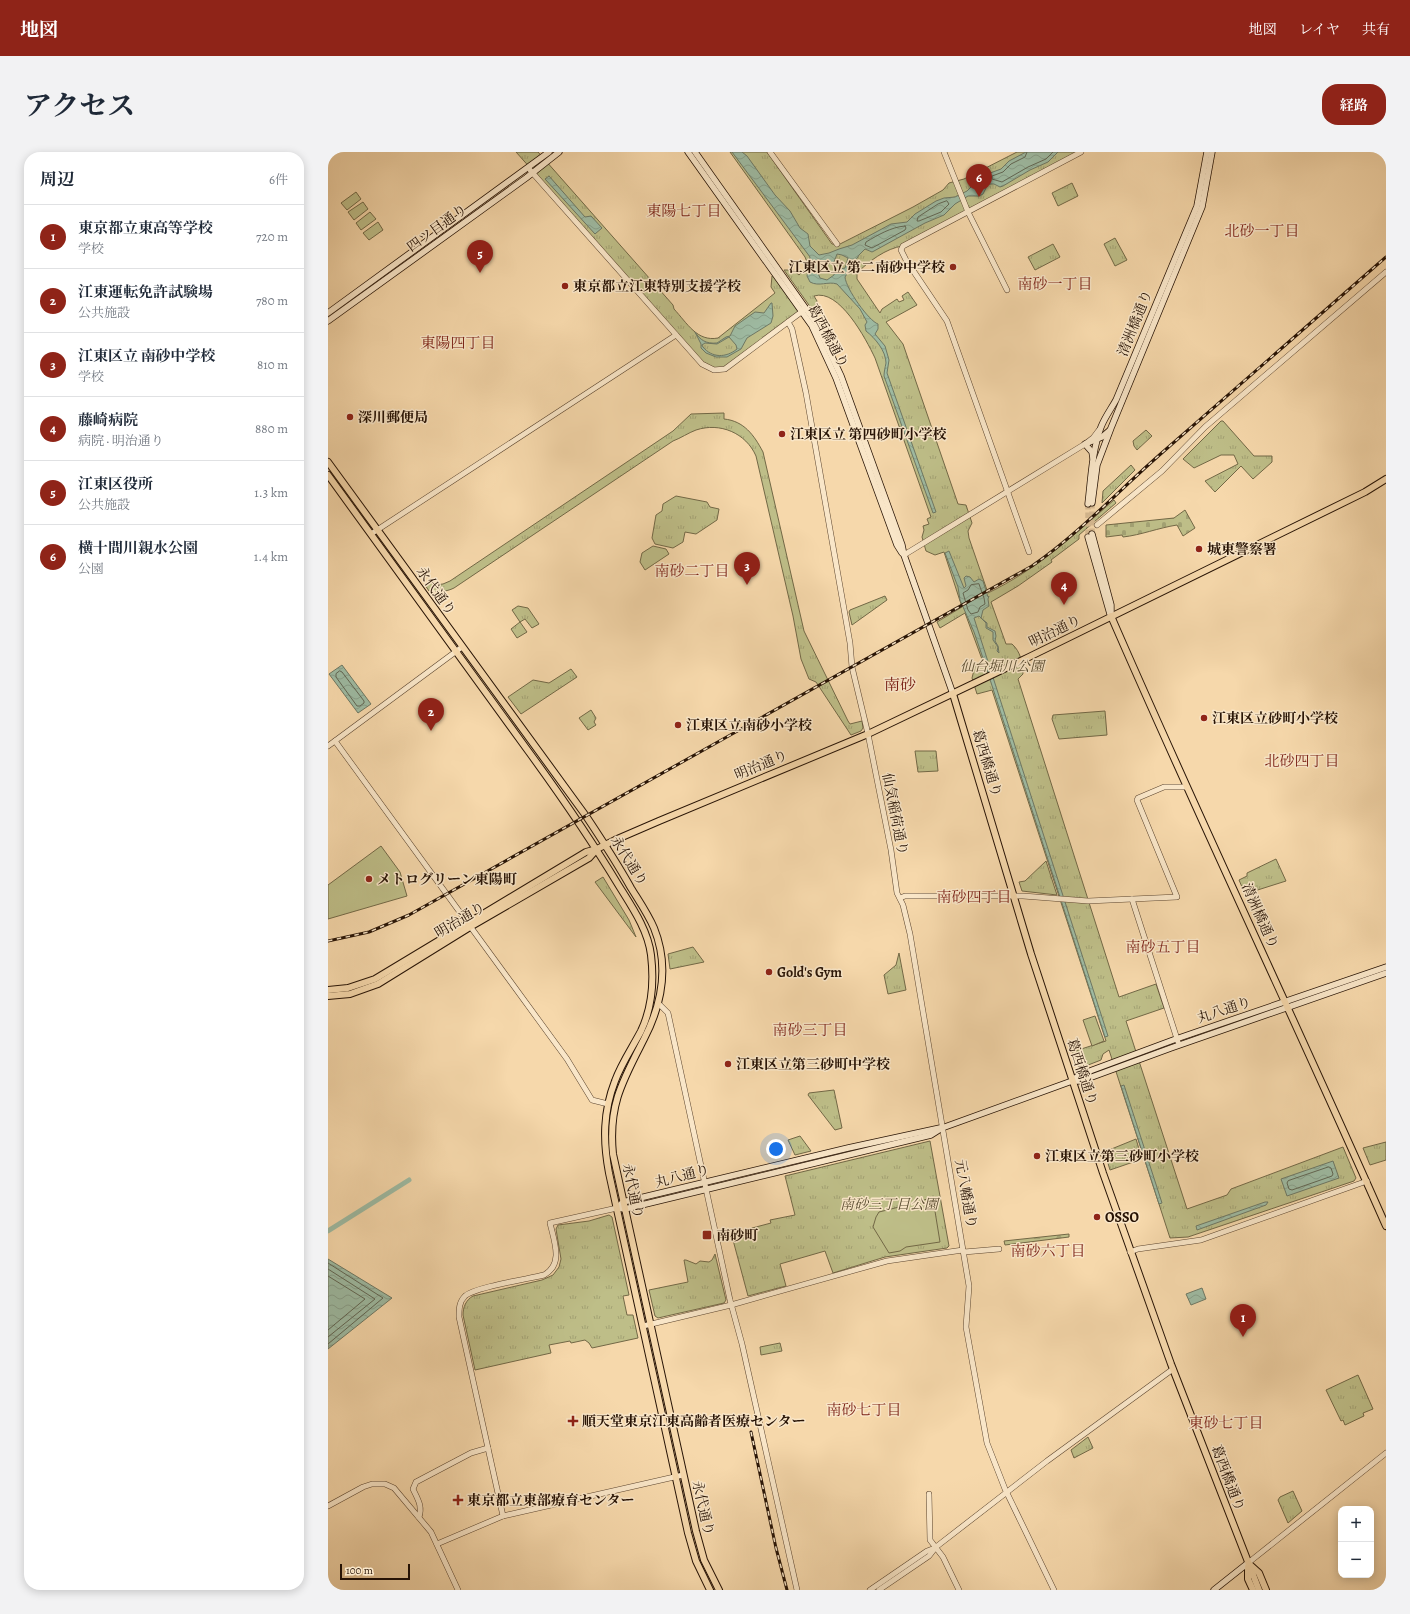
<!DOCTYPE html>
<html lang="ja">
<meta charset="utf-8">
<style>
body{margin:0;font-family:Alegreya,"Noto Serif JP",serif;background:#f2f2f3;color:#1f2937}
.controls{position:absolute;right:12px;bottom:12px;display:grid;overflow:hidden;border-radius:8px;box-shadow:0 2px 10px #0003}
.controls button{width:36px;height:36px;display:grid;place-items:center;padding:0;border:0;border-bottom:1px solid #e0e1e3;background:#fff;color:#1f2937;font:20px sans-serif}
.scale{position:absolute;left:12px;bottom:10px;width:70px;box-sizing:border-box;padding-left:4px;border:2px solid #271305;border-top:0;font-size:11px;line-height:14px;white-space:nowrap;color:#271305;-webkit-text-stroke:3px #f9e6c8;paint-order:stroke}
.you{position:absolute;left:448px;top:997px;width:14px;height:14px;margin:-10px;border:3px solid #fff;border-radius:50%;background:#1a73e8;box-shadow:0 0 0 6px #1a73e833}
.badge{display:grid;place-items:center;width:26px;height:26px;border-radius:50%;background:#8f2418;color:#fff;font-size:13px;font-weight:700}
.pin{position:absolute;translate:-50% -33px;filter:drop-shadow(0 1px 2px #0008)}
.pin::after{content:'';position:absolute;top:21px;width:14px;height:12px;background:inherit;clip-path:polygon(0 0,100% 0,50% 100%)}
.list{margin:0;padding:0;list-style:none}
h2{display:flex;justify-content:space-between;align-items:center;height:52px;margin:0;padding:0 16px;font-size:17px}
h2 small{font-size:13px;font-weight:400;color:#747a83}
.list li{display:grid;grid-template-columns:26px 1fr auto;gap:12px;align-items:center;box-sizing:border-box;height:64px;padding:0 16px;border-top:1px solid #e0e1e3}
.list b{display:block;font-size:15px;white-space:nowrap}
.list p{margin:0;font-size:13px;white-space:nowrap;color:#747a83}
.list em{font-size:13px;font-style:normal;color:#747a83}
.map{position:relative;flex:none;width:1058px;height:1438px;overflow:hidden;border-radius:16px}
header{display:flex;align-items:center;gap:24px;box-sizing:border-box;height:56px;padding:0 20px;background:#8f2418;color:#fff}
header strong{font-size:19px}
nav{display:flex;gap:22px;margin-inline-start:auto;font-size:14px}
.intro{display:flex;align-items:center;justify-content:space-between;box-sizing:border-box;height:96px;padding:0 24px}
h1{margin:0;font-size:28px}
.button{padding:10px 18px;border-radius:16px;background:#8f2418;color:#fff;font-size:14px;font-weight:700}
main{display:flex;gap:24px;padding:0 24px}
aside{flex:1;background:#fff;border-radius:16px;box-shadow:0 2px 10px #0003}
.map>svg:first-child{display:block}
.grass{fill:url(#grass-tufts);stroke:#726846}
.forest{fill:url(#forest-firs);stroke:#726846}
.cemetery{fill:url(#cemetery-stones);stroke:#726846}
.pitch{fill:#bebe88;stroke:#726846}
.water{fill:url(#water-waves);stroke:#6e7864;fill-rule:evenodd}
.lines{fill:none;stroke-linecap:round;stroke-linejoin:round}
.shore{stroke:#626754;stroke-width:1}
.canal{stroke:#9ebba3;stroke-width:5}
.secondary-tunnel{stroke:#d7ba92;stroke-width:5.5;stroke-dasharray:5.5 3;stroke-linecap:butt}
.tertiary-casing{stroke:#5b442e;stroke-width:6}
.secondary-casing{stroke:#271305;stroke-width:7}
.primary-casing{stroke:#271305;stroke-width:8}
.tertiary{stroke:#f9e6c8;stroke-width:5}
.secondary{stroke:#f9e6c8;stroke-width:5.5}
.primary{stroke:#f6d8ab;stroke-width:6}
.rail-casing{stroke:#271305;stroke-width:3}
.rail{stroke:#f9e6c8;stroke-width:1.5;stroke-dasharray:4.5;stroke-linecap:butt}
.poi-dot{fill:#8f2418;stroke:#f9e6c8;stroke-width:1.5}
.labels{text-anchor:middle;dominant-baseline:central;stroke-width:3;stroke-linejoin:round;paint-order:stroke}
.street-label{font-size:14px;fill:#271305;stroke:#f9e6c8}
.poi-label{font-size:14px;font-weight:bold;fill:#271305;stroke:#f9e6c8;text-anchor:start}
.park-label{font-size:14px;font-style:italic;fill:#5c4f33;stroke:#f9e6c8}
.neighbourhood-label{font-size:15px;fill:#7a1f14;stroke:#f9e6c8}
.quarter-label{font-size:16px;fill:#7a1f14;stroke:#f9e6c8}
</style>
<header>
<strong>地図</strong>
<nav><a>地図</a><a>レイヤ</a><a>共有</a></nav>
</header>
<div class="intro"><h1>アクセス</h1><a class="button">経路</a></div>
<main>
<aside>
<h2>周辺<small>6件</small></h2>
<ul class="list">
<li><span class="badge">1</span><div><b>東京都立東高等学校</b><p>学校</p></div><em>720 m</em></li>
<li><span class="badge">2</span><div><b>江東運転免許試験場</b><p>公共施設</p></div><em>780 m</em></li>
<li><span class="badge">3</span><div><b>江東区立 南砂中学校</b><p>学校</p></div><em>810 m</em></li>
<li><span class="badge">4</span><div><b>藤崎病院</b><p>病院 · 明治通り</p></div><em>880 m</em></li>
<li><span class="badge">5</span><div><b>江東区役所</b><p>公共施設</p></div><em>1.3 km</em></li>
<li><span class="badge">6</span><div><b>横十間川親水公園</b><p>公園</p></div><em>1.4 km</em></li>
</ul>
</aside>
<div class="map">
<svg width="1058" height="1438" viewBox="0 0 1058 1438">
<defs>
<pattern id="grass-tufts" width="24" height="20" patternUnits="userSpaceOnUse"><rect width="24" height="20" fill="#bebe88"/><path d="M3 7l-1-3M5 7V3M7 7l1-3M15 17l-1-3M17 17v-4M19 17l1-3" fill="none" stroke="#a3a274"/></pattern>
<pattern id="forest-firs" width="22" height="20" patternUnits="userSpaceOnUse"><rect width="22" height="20" fill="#bebe88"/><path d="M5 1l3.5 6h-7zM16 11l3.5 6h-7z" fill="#a3a274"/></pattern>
<pattern id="cemetery-stones" width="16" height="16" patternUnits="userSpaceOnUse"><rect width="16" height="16" fill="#bebe88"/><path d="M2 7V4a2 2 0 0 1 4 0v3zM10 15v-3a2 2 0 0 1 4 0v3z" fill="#a3a274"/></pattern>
<pattern id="water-waves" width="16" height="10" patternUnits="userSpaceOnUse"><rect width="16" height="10" fill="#9ebba3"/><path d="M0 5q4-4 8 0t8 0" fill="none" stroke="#88a08b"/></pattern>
</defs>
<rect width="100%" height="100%" fill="#f6d8ab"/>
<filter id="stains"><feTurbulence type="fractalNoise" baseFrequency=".005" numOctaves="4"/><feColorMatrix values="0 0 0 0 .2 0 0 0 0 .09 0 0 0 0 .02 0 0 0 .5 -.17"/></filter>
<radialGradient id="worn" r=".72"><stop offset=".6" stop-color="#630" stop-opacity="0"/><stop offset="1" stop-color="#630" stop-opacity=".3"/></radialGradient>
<g class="grass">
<path d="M188 0H210L345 153 346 157C359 171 369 190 390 186L447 141 443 135 444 124 455 120 484 161 471 160 397 215 386 216 375 210Z"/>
<path d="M402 0H439L504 92H512L585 55 615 38 621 31 636 27 689 0H753L575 94C558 96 540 110 529 121V127L552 161 554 157 569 147 571 150 576 148 574 144 580 140 589 153 558 170 575 192 630 352 638 353 644 371 640 379 641 386 660 441C708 418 746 383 786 348L788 351 751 383V387L723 408 724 410 690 434 663 450 678 492H684C693 500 694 510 695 522L690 527 791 845 828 832 836 856 798 869 859 1057 899 1043 903 1037 1015 995 1028 1026 1026 1029 860 1085 842 1086 781 898 775 902 773 908 755 915 748 912 744 900 778 889 664 538 649 542 644 526 647 514 655 510 637 461 612 476 609 470 634 455 616 400 607 403 598 399 594 385 596 378 595 374 601 372 599 367 603 365 547 206C538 187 511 136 486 144L489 149 488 163 456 118H465L471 123 478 116 479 110 477 105Z"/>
<polygon points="744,31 750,44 730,54 724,41"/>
<polygon points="787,86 799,108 787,114 776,92"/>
<polygon points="725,92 732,105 707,118 700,105"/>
<path d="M396 261V267C416 269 426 283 435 300L476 479 520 569 522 572 534 569 535 576 533 579 523 583 488 530 481 527 473 507 465 464 428 304C418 281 392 270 368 278 360 281 353 286 345 289L126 436C118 440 110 440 101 439L97 433 103 430 105 433 115 432 122 429 345 279 363 262Z"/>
<polygon points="893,269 895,269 926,304 944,304 944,310 925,327 913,314 887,340 877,329 910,312 906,303 893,303 866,316 855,307"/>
<polygon points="818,278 824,284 809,298 806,294 805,289"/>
<polygon points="803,313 807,318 774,351 775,339"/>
<polygon points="348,344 379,350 382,355 391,357 389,368 368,382 357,380 355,390 345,396 327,392 324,386 328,363 334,359 335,352"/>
<polygon points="557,444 559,448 524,473 521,460 522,458"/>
<polygon points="190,454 200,456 211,472 204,476 197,467 192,470 199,480 189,486 183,477 192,470 184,458"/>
<polygon points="243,517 249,525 193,562 180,545 205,528 221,531"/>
<polygon points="263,558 268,566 266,570 268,573 260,578 251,566"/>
<polygon points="777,559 779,583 731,587 724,567 725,563"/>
<polygon points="587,599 608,599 610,619 590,620"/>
<polygon points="948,707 958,729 917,742 911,728 919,724 919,721"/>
<polygon points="718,709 729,743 694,739 691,730 697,729"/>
<polygon points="275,725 301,768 308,785 267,730"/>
<polygon points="365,795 376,810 342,817 340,802"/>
<polygon points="571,801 578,838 560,842 556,823 568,813"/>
<polygon points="506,938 514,976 507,978 480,943 481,941"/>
<polygon points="472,984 483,999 467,1003 460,988"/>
<polygon points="808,987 814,1007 782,1018 777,1001 781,998"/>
<polygon points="602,989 621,1094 619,1096 557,1105 505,1121 497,1099 452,1112 458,1134 420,1144 405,1088 413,1085 413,1079 443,1071 442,1068 467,1063 457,1024"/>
<polygon points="1058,990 1058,1008 1042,1013 1035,996"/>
<path d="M281 1063 284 1065 301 1143 295 1144 299 1163H305L310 1186 264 1196 261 1191 257 1188 243 1191 242 1189 221 1193 223 1201 147 1218 135 1163C135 1155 138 1148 145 1144L214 1128 225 1123 231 1115 233 1107 228 1077 230 1073 261 1069Z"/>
<polygon points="387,1102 398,1148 396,1151 330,1166 327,1164 321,1138 360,1130 356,1108 358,1108 368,1112 372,1109 381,1110 384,1108"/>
<polygon points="452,1191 454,1199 433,1203 432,1195"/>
<polygon points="1030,1223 1045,1257 1035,1261 1036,1264 1017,1273 1015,1268 1013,1269 998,1238"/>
<polygon points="760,1285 765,1296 746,1306 743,1298"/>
<polygon points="965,1339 974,1359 960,1371 950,1348 952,1345"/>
</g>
<polygon class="forest" points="741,1082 741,1085 677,1093 676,1089"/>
<path class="cemetery" d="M857 358 867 376 855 384 849 373C830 376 813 383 795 385L794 383 778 385V373L846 366Z"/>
<g class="pitch">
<polygon points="28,40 33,47 19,58 13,51"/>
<polygon points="35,50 40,57 26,68 20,60"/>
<polygon points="42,60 48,67 33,78 28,71"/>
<polygon points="50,70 55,78 41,88 35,81"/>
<polygon points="325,394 338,397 341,402 317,418 312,410 314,401"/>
<polygon points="53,694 72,720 79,744 0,767 0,733"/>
<polygon points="767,864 776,889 764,894 755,868"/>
<polygon points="599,1047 605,1047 612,1090 578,1095 572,1099 561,1101 545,1075 548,1065 551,1060 587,1051"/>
</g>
<g class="water">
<path d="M404 0H414L419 4 447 43 462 59 472 76 480 82 482 94 491 103 501 101 511 97 524 93 563 72 579 70 587 62 608 49 616 46 627 45 639 39 654 24 673 17 681 9 698 0H730L720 10 702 18 675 34 672 35 666 32H660L655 42 651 44H640L627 52 616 63 597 71 546 99 544 100 537 97 531 103 517 125C518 137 541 169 550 172V177L547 182 557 194 561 208 559 221 608 360 605 361 556 224C556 220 557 216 558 211 558 199 547 186 538 179L537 173 539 170 532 157 509 132C500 129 491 135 482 130L479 124 482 105ZM509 102 514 103 520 106 517 116 507 118 506 123 499 128 492 126 490 121C493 110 498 113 506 110Z"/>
<polygon points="221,24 257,65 263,64 274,76 267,82 217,27"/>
<path d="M443 151H444L445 164 443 171 419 186 413 197 399 205H388L378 201 373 196V192L367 180C372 188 378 192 389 191L398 185 402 184 407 174 427 160 436 161ZM401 185 408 193 409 197C398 206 384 206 375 195L374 193 377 191 389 192Z"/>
<polygon points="621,399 636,436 638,434 636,426 638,424 642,425 646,430 651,427 655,429 660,445 661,444 660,447 661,454 655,458 653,466 659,471 659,475 667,479 668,484 667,489 670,494 671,501 669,499 670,495 665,488 665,480 658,476 658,471 651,464 646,466 780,884 777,885 658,515 646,480 632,448 630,435 617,401"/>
<polygon points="14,513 43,552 30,561 1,522"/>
<polygon points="796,933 834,1051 831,1052 793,934"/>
<polygon points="1005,1009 1011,1026 959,1044 953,1027"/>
<polygon points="937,1050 940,1050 938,1053 869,1078 868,1074"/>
<polygon points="0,1107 64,1146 0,1197"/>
<polygon points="874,1136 878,1147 863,1153 858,1142"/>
</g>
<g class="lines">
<g class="shore">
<polyline points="699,0 697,5 683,12 675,20 664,24 664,27 674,30 700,15 718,7 725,0"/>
<polygon points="619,49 621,52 613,60 591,69 589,69 590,65 610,52"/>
<path d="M577 74 578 76 577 78 544 96 537 93 538 90C550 83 563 75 577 74Z"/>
<polygon points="651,432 656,446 657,452 652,455 650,460 643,462 640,458 635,441 640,438 643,433"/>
<polygon points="12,519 14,520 36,549 36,551 32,554 29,554 8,525 8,522"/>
<polygon points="1001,1015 1003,1016 1005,1022 1004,1024 964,1038 961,1037 959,1031 960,1029"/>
<polyline points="0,1111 55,1146 0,1192"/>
<polyline points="0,1117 47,1147 0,1185"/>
<polyline points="0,1124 37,1147 0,1178"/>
</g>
<polyline class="canal" points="0,1079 81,1028"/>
<g class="secondary-tunnel">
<polyline points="764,351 764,382"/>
<polyline points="760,352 760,385"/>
</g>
<defs>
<g id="tertiary">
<polyline points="442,0 509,92"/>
<polyline points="616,0 640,60 679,138"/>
<polyline points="202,18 374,212 386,218 397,217 476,158"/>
<polyline points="460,170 464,177 478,241 522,491 524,515 540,582 563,698 569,741 575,753 582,782 641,1134 638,1175 659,1291 677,1337 726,1438"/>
<polyline points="769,373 834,319 877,275 1058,120"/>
<polyline points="43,382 348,183"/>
<polyline points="701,400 619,169 578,108 573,98 575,94 753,0"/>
<polyline points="576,403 757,292 765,286 771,278"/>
<polyline points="7,589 239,907 264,948 280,952"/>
<polyline points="0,594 134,495"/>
<polyline points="572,746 577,744 695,744 760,749 849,745 809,648 810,646 836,635 859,635"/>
<polyline points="804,747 850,890"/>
<polyline points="330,851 340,861 402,1148 414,1192 469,1438"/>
<path d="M289 1056 222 1071C226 1089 236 1112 216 1123 200 1127 147 1135 137 1144 131 1150 131 1157 131 1165L175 1364 355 1323"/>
<polyline points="636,1100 671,1097"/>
<polyline points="802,1100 810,1097 873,1088 1039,1029"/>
<polyline points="315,1174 403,1153 559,1109 635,1098"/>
<polyline points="601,1342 602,1388 615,1405 631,1438"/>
<polyline points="0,1354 35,1335 44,1332 57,1332 66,1336 103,1380 130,1438"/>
<path d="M91 1365C95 1354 89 1346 85 1337L88 1330 143 1301 160 1296"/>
<polyline points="109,1392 175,1364"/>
<polyline points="920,1411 1058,1301"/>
<polyline points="542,1438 599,1399 607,1396"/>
<polyline points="551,1438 601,1404 608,1395 719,1309 845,1217"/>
</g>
<g id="secondary">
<polyline points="360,0 484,174 508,226 569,393 574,401"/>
<polyline points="367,0 488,171 513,224 574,393 576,403 625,542"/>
<polyline points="0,161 221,0"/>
<polyline points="0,169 198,26 231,0"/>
<polyline points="765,306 764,300 757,292 774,285 781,279"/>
<polyline points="764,351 769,313 783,276 874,55 884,0"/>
<path d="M760 352C763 327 764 299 773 275 777 265 783 257 788 248L869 54 879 0"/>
<polyline points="764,382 783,453 783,464"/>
<polyline points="760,385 782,462"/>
<polyline points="744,929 753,929 843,896 1058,821"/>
<polyline points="292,1053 295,1050 520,996 612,976"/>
<polyline points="289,1056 297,1057 603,983 614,976 744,929 751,923 848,887 1058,815"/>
<polyline points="886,1438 920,1411"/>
</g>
<g id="primary">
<path d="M0 310 258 664C274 688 289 711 303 736 311 749 320 762 326 776 341 813 334 852 316 887 295 928 280 953 285 1002L368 1379 376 1408 391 1438"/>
<path d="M0 323C66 414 132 505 198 596 231 641 262 686 291 734 304 755 320 778 323 803 326 828 324 856 313 879 304 896 293 912 287 929 275 960 275 989 281 1021L360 1381 368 1409 382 1438"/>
<path d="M783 464C872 669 968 870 1058 1074"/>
<polyline points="625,542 703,802 775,1021 843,1212 931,1438"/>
<polyline points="0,838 20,836 47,827 258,700 269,697 287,688 331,669 540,582 701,505 1037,340 1058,327"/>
<polyline points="0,844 22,842 50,832 142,775 261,706 269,697"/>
<polyline points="921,1412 931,1421 938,1438"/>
<polyline points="920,1415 920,1427 925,1438"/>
</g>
</defs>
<use href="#tertiary" class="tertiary-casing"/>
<use href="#secondary" class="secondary-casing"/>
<use href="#primary" class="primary-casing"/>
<use href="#tertiary" class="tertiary"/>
<use href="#secondary" class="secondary"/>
<use href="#primary" class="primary"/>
<defs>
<g id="rail">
<path d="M0 789 41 780 81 763 704 414C752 381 792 337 836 299 910 234 984 170 1058 105"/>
<polyline points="423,1280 448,1396 459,1438"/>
</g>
</defs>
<use href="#rail" class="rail-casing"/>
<use href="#rail" class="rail"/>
</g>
<g class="poi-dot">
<circle cx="625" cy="115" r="4"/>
<circle cx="237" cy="134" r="4"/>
<circle cx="22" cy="265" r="4"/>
<circle cx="454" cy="282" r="4"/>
<circle cx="871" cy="397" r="4"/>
<circle cx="876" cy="566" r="4"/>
<circle cx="350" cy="573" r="4"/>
<circle cx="41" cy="727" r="4"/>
<circle cx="441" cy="820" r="4"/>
<circle cx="400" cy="912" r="4"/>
<circle cx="709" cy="1004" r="4"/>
<circle cx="769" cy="1065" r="4"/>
<rect x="374" y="1078" width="10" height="10" rx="2"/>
<path d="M243 1263h4v4h4v4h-4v4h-4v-4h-4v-4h4z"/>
<path d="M128 1342h4v4h4v4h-4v4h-4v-4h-4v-4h4z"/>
</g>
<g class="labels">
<g class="street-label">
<text transform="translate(109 76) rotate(-36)">四ツ目通り</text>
<text transform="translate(807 171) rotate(-68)">清洲橋通り</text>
<text transform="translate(500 184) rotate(62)">葛西橋通り</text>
<text transform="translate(108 439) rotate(54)">永代通り</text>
<text transform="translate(727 479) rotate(-26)">明治通り</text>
<text transform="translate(659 611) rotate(73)">葛西橋通り</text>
<text transform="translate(433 613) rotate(-23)">明治通り</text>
<text transform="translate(567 662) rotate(79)">仙気稲荷通り</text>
<text transform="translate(301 709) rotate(58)">永代通り</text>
<text transform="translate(932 764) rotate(66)">清洲橋通り</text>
<text transform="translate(132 768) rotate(-31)">明治通り</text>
<text transform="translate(896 858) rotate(-18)">丸八通り</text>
<text transform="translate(754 920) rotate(72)">葛西橋通り</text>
<text transform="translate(354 1024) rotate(-14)">丸八通り</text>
<text transform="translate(305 1039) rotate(78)">永代通り</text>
<text transform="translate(638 1042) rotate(80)">元八幡通り</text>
<text transform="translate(900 1326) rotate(69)">葛西橋通り</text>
<text transform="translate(375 1356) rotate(77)">永代通り</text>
</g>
<g class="poi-label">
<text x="617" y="115" text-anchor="end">江東区立 第二南砂中学校</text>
<text x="245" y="134">東京都立江東特別支援学校</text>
<text x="30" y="265">深川郵便局</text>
<text x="462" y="282">江東区立 第四砂町小学校</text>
<text x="879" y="397">城東警察署</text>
<text x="884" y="566">江東区立砂町小学校</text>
<text x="358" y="573">江東区立南砂小学校</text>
<text x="49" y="727">メトログリーン東陽町</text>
<text x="449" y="820">Gold's Gym</text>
<text x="408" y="912">江東区立第三砂町中学校</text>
<text x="717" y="1004">江東区立第三砂町小学校</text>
<text x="777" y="1065">OSSO</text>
<text x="388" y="1083">南砂町</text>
<text x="254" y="1269">順天堂東京江東高齢者医療センター</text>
<text x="139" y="1348">東京都立東部療育センター</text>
</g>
<g class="park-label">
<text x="674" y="514">仙台堀川公園</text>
<text x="561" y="1052">南砂三丁目公園</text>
</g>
<g class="neighbourhood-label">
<text x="356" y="59">東陽七丁目</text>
<text x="934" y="79">北砂一丁目</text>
<text x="727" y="132">南砂一丁目</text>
<text x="130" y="191">東陽四丁目</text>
<text x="364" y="419">南砂二丁目</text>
<text x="974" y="609">北砂四丁目</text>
<text x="646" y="745">南砂四丁目</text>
<text x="835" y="795">南砂五丁目</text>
<text x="482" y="878">南砂三丁目</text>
<text x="720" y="1099">南砂六丁目</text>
<text x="536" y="1258">南砂七丁目</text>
<text x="898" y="1271">東砂七丁目</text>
</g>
<g class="quarter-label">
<text x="572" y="533">南砂</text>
</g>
</g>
<rect width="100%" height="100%" filter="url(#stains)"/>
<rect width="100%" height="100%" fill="url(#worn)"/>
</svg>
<div class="controls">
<button>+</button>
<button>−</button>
</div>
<div class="scale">100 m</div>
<div class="you"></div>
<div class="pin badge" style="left:915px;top:1185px">1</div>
<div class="pin badge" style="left:103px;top:579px">2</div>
<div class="pin badge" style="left:419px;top:433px">3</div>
<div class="pin badge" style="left:736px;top:453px">4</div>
<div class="pin badge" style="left:152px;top:121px">5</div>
<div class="pin badge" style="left:651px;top:45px">6</div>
</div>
</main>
